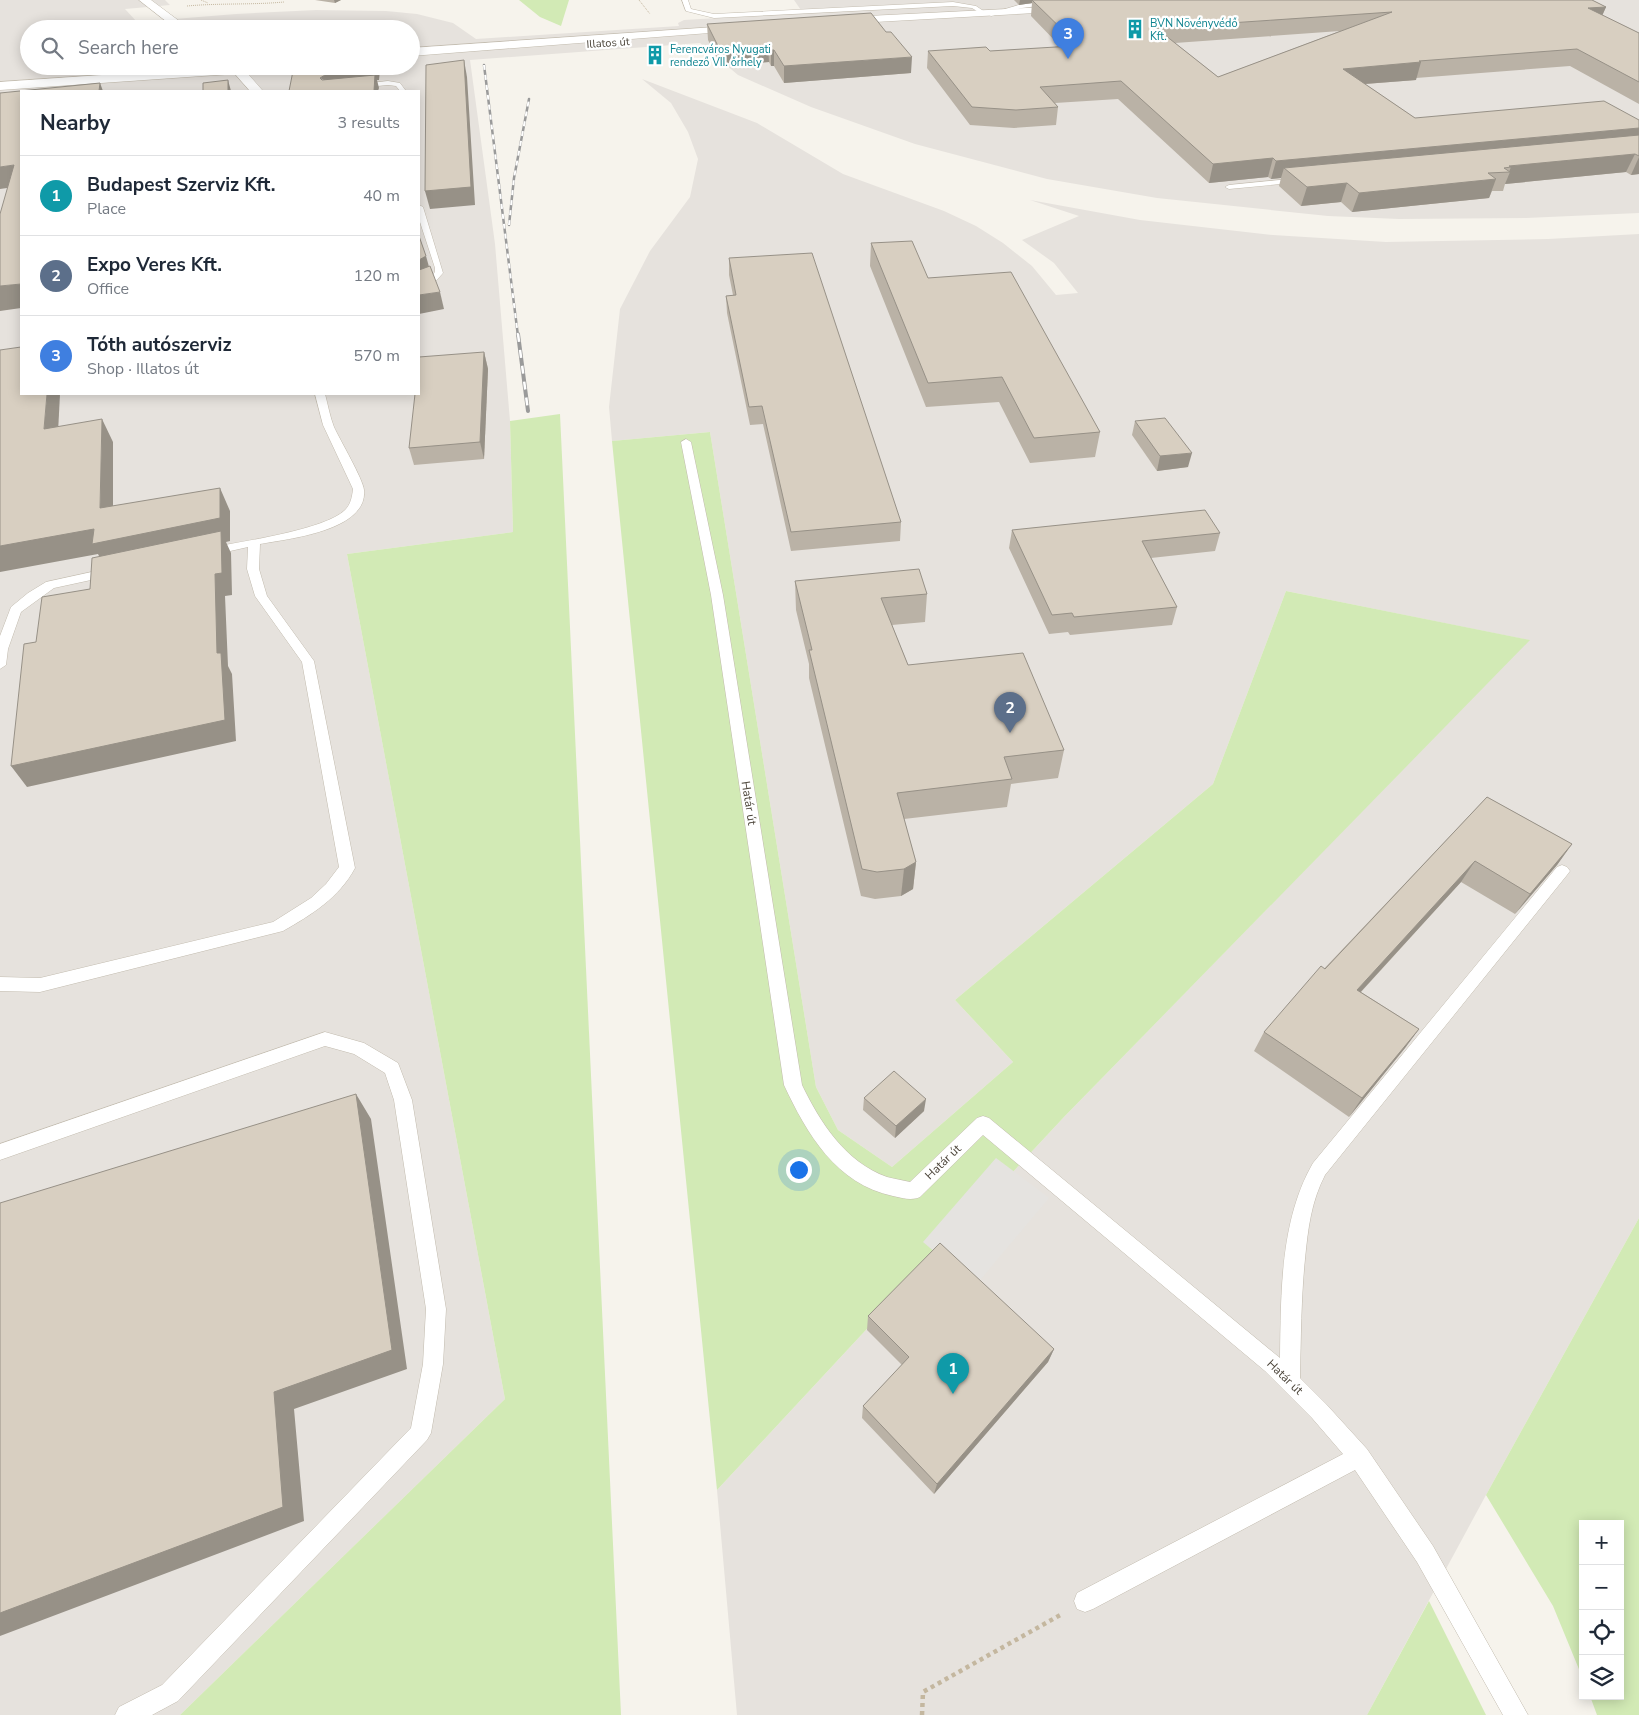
<!DOCTYPE html>
<meta charset="utf-8">
<style>
body{margin:0;font-family:"Nunito Sans",sans-serif;background:#f6f6f7;color:#1f2937}
.controls{position:absolute;right:15px;bottom:15px;display:grid;overflow:hidden;border-radius:0px;box-shadow:0 2px 12px #0003}
.controls button{width:45px;height:45px;display:grid;place-items:center;padding:0;border:0;border-bottom:1px solid #e0e1e3;background:#fff;color:#1f2937;font:25px sans-serif}
.you{position:absolute;left:798px;top:1169px;width:18px;height:18px;margin:-12px;border:4px solid #fff;border-radius:50%;background:#1a73e8;box-shadow:0 0 0 8px #1a73e833}
.badge{display:grid;place-items:center;width:32px;height:32px;border-radius:50%;background:#db2777;color:#fff;font-size:16px;font-weight:700}
.pin{position:absolute;translate:-50% -41px;filter:drop-shadow(0 1px 2px #0008)}
.pin::after{content:'';position:absolute;top:26px;width:18px;height:15px;background:inherit;clip-path:polygon(0 0,100% 0,50% 100%)}
.list{margin:0;padding:0;list-style:none}
h2{display:flex;justify-content:space-between;align-items:center;height:65px;margin:0;padding:0 20px;font-size:21px}
h2 small{font-size:16px;font-weight:400;color:#747a83}
.list li{display:grid;grid-template-columns:32px 1fr auto;gap:15px;align-items:center;box-sizing:border-box;height:80px;padding:0 20px;border-top:1px solid #e0e1e3}
.list b{display:block;font-size:19px;white-space:nowrap}
.list p{margin:0;font-size:16px;white-space:nowrap;color:#747a83}
.list em{font-size:16px;font-style:normal;color:#747a83}
.icon{flex:none;width:28px;height:28px;fill:none;stroke:currentColor;stroke-width:2;stroke-linecap:round;stroke-linejoin:round}
.map{position:relative;flex:none;width:1639px;height:1715px;overflow:hidden}
.search{position:absolute;background:#fff;box-shadow:0 2px 12px #0003;left:20px;top:20px;width:400px;height:55px;display:flex;align-items:center;gap:12px;box-sizing:border-box;padding:0 18px;border-radius:28px;color:#747a83;font-size:19px}
.panel{position:absolute;background:#fff;box-shadow:0 2px 12px #0003;left:20px;top:90px;width:400px;height:305px;border-radius:0px}
.map>svg:first-child{display:block}
.industrial{fill:#e6e2dd;fill-rule:evenodd}
.green{fill:#d2eab5}
.parking{fill:#e5e3e0}
.lines{fill:none;stroke-linecap:round;stroke-linejoin:round}
.service-casing{stroke:#c2bbae;stroke-width:1}
.minor-casing{stroke:#c2bbae;stroke-width:1}
.tertiary-casing{stroke:#c2bbae;stroke-width:1}
.path-far1{stroke:#c4b79f;stroke-width:1;stroke-dasharray:1 1;stroke-linecap:butt}
.path{stroke:#c4b79f;stroke-width:4.5;stroke-dasharray:4 4;stroke-linecap:butt}
.service{fill:#fff;fill-rule:evenodd}
.minor{fill:#fff;fill-rule:evenodd}
.tertiary{fill:#fff;fill-rule:evenodd}
.rail-far1-casing{stroke:#9a9a9a;stroke-width:2.5}
.rail-casing{stroke:#9a9a9a;stroke-width:4}
.rail-far1{stroke:#fff;stroke-width:2;stroke-dasharray:5;stroke-linecap:butt}
.rail{stroke:#fff;stroke-width:2.5;stroke-dasharray:8;stroke-linecap:butt}
.wall{fill:#bab2a6;fill-rule:evenodd}
.shaded-wall{fill:#979187}
.building{fill:#d8cfc1;stroke:#979187;fill-rule:evenodd}
.labels{text-anchor:middle;dominant-baseline:central;stroke-width:4.5;stroke-linejoin:round;paint-order:stroke}
.far-culture-label{font-size:11px;fill:#0d838f;stroke:#fff;text-anchor:start}
.far-street-label{font-size:11px;fill:#4b4439;stroke:#fff}
.street-label{font-size:12px;fill:#4b4439;stroke:#fff}
</style>
<div class="map">
<svg width="1639" height="1715" viewBox="0 0 1639 1715">
<rect width="100%" height="100%" fill="#f6f3ec"/>
<g class="industrial">
<path d="M0 0H165L170 5 125 9 137 22 236 14 316 10 386 11 417 14 453 23 476 39 679 26 678 23 684 20 803 13 794 0H1639V213L1526 218 1399 219 1328 216 1157 198 1047 179 915 144 811 107 738 75 700 43 470 60 495 244 510 421 513 532 347 554 505 1399 180 1715H0ZM29 29H411V66H29ZM21 91H419V394H21Z"/>
<polygon points="642,79 757,123 843,174 944,211 976,226 1003,243 1032,266 1056,295 1078,293 1054,263 1022,240 1079,216 1030,200 1140,220 1273,235 1386,242 1548,239 1639,234 1639,1218 1486,1495 1367,1715 737,1715 717,1490 1064,1117 1529,640 1286,591 1213,784 955,1000 1013,1062 892,1167 838,1130 816,1087 710,432 612,441 609,407 620,309 650,251 690,197 698,159 688,132 671,103"/>
</g>
<g class="green">
<polygon points="519,0 569,0 561,26 540,17"/>
<polygon points="560,414 621,1715 180,1715 505,1399 347,554 513,532 510,421"/>
<polygon points="710,432 816,1087 838,1130 892,1167 1013,1062 955,1000 1213,784 1286,591 1530,640 1064,1117 717,1490 612,441"/>
<polygon points="1639,1218 1639,1715 1597,1715 1590,1696 1620,1696 1620,1524 1583,1524 1583,1679 1553,1606 1486,1495"/>
<polygon points="1429,1601 1486,1715 1367,1715"/>
</g>
<polygon class="parking" points="996,1158 1049,1198 975,1286 923,1242"/>
<g class="lines">
<defs>
<g id="service">
<polygon points="682,0 688,0 691,9 714,14 953,2 976,6 988,14 1022,4 1051,2 1054,4 1022,8 991,16 988,14 983,15 972,8 953,6 714,18 686,11"/>
<polygon points="388,81 400,83 406,91 400,91 396,86 388,85 325,91 334,87"/>
<polygon points="1299,178 1303,180 1302,182 1229,189 1225,187 1229,185"/>
<polygon points="419,205 423,207 443,273 435,282 419,287 419,281 429,278 435,272 435,268 419,219"/>
<path d="M315 394H325C328 405 330 417 334 427 340 440 363 479 364 490 368 531 287 539 260 544L259 569 267 596 314 661 355 868C339 898 311 915 283 931L40 992 0 991V977L40 978 273 922 311 898 326 884 339 867 302 662 255 596 247 569 248 547 208 556 202 552 208 548C239 542 325 530 345 510 351 504 352 497 353 489L323 425Z"/>
<path d="M686 439 691 442 723 595 802 1085C820 1122 845 1162 887 1177 894 1179 902 1180 910 1182L977 1118 983 1116 989 1118 1280 1358C1281 1293 1280 1220 1313 1163L1557 867 1562 865 1567 867 1570 871 1567 875 1325 1175C1311 1202 1308 1229 1305 1259 1301 1299 1301 1338 1300 1378L1326 1404 1367 1449 1433 1546 1528 1715H1503L1417 1562 1355 1470 1093 1609 1085 1612 1077 1609 1074 1601 1077 1593 1343 1454 1312 1418 1265 1371 983 1135 920 1197C911 1201 903 1198 893 1196 836 1184 807 1134 784 1085L711 595 681 442Z"/>
<polygon points="110,568 114,569 116,572 114,575 54,588 21,612 8,649 6,665 0,669 0,636 11,607 28,593 46,582"/>
<polygon points="325,1032 364,1043 398,1063 412,1100 446,1309 443,1364 431,1433 427,1440 178,1701 152,1715 115,1715 119,1707 162,1685 411,1428 423,1364 426,1309 394,1100 385,1073 354,1054 325,1046 0,1160 0,1144"/>
</g>
<g id="minor">
<polygon points="139,0 151,0 190,29 176,29"/>
<polygon points="228,66 241,66 263,91 250,91"/>
</g>
<g id="tertiary">
<polygon points="1068,6 1074,9 1072,11 839,24 833,21 839,18 868,16"/>
<polygon points="744,25 748,26 750,28 748,30 411,56 411,48"/>
<polygon points="233,66 296,66 290,70 0,90 0,82"/>
</g>
</defs>
<use href="#service" class="service-casing"/>
<use href="#minor" class="minor-casing"/>
<use href="#tertiary" class="tertiary-casing"/>
<g class="path-far1">
<polyline points="201,0 208,3"/>
<polyline points="639,0 650,14"/>
<path d="M187 6C219 3 252 5 284 2"/>
</g>
<polyline class="path" points="922,1715 923,1692 1062,1614"/>
<use href="#service" class="service"/>
<use href="#minor" class="minor"/>
<use href="#tertiary" class="tertiary"/>
<defs>
<g id="rail-far1">
<polyline points="484,65 518,336"/>
<polyline points="509,225 514,178 529,99"/>
</g>
<polyline id="rail" points="518,334 528,411"/>
</defs>
<use href="#rail-far1" class="rail-far1-casing"/>
<use href="#rail" class="rail-casing"/>
<use href="#rail-far1" class="rail-far1"/>
<use href="#rail" class="rail"/>
</g>
<g class="wall">
<polygon points="315,0 341,0 335,3"/>
<path d="M1014 0H1592L1606 7 1602 15 1639 33V104L1570 66 1416 78V80L1365 84 1415 118 1639 120V174L1631 175 1626 172 1505 184 1503 191H1492L1489 198 1352 212 1341 202 1301 206 1279 186 1281 178 1271 179 1268 177 1209 183 1118 99 1055 103 1058 107 1056 125 1014 128 970 125 927 68 928 51H990L1061 47 1031 16 1032 3 1019 5ZM1340 31 1218 77 1175 43Z"/>
<polygon points="707,24 911,73 784,83 774,66 771,66 769,62 721,66 708,40"/>
<polygon points="871,243 928,278 1100,432 1095,457 1030,463 999,402 926,407 870,266"/>
<polygon points="729,258 901,522 900,541 791,551 763,424 750,425 727,313 726,296 733,295 729,275"/>
<polygon points="484,352 488,369 484,459 414,465 409,448"/>
<polygon points="1135,421 1188,467 1157,471 1132,435"/>
<polygon points="1012,530 1220,533 1215,551 1151,558 1177,607 1172,625 1070,635 1068,632 1049,634 1009,548"/>
<polygon points="795,581 927,594 925,622 892,625 908,665 1064,750 1058,778 1011,784 1007,807 904,819 916,862 913,889 901,896 875,899 861,896 809,678 809,664 796,610"/>
<polygon points="1487,797 1572,844 1557,865 1515,914 1461,882 1361,992 1419,1029 1405,1048 1349,1117 1254,1051 1264,1032"/>
<polygon points="864,1098 924,1111 895,1138 863,1110"/>
<polygon points="868,1316 1054,1349 1048,1362 934,1494 862,1418 863,1406 902,1365 867,1330"/>
</g>
<g class="shaded-wall">
<polygon points="334,0 341,0 335,3"/>
<polygon points="1020,0 1050,0 1032,0 1032,3 1019,5"/>
<polygon points="1606,7 1599,23 1588,8"/>
<polygon points="768,46 769,62 721,66 720,50"/>
<rect x="771" y="50" width="3" height="16"/>
<polygon points="912,57 911,73 784,83 784,66"/>
<polygon points="464,60 467,77 475,205 430,209 425,191"/>
<polygon points="1421,62 1416,80 1338,86 1343,69"/>
<polygon points="376,66 379,66 380,70 379,80 377,80 379,88 378,91 334,85 320,78 330,72"/>
<polygon points="228,80 231,91 228,91"/>
<polygon points="100,83 103,91 99,91"/>
<polygon points="1639,128 1639,145 1284,168 1281,178 1271,179 1276,161"/>
<polygon points="1635,154 1626,172 1505,184 1510,172 1509,172 1511,167 1509,166"/>
<polygon points="1639,157 1639,174 1631,175"/>
<polygon points="1273,158 1268,177 1209,183 1213,164"/>
<polygon points="14,165 21,186 0,189 0,167"/>
<polygon points="1496,179 1489,198 1352,212 1359,193"/>
<polygon points="1347,183 1341,202 1301,206 1307,187"/>
<polygon points="426,256 431,274 419,279 419,260"/>
<polygon points="21,284 21,308 0,311 0,286"/>
<polygon points="440,292 444,309 419,314 419,295"/>
<polygon points="484,352 488,369 484,459 480,442"/>
<polygon points="47,394 60,394 57,452 44,429"/>
<polygon points="102,419 113,442 113,531 100,508"/>
<polygon points="1192,453 1188,467 1157,471 1160,456"/>
<polygon points="220,488 230,511 230,541 226,542 231,553 232,595 225,596 228,666 232,674 236,741 27,787 11,766 105,568 98,554 0,572 0,546"/>
<polygon points="1572,844 1557,865 1515,914 1530,894"/>
<polygon points="1475,861 1461,882 1345,1009 1357,990"/>
<polygon points="916,862 913,889 901,896 904,869"/>
<polygon points="1419,1029 1405,1048 1349,1117 1362,1098"/>
<polygon points="356,1094 371,1119 407,1369 294,1409 304,1521 0,1636 0,1613 274,1392"/>
<polygon points="926,1099 924,1111 895,1138 896,1126"/>
<polygon points="1054,1349 1048,1362 934,1494 937,1484"/>
</g>
<g class="building">
<path d="M1032 0H1592L1606 7 1588 8 1639 33V82L1577 49 1419 61 1421 62 1343 69 1415 118 1604 101 1639 120V128L1276 161 1273 158 1213 164 1121 81 1040 87 1058 107 1016 110 972 107 928 51 986 47 990 51 1072 46 1068 42 1074 41ZM1392 12 1218 77 1156 28Z"/>
<polygon points="871,13 886,32 891,32 912,57 784,66 774,50 771,50 768,46 720,50 707,24"/>
<polygon points="464,60 471,187 425,191 426,65"/>
<polygon points="294,66 376,66 376,67 330,72 320,78 322,80 375,75 374,91 289,91"/>
<polygon points="228,80 228,91 203,91 203,83"/>
<polygon points="100,83 99,91 21,91 21,284 0,286 0,214 14,165 0,167 0,93"/>
<polygon points="1639,135 1639,156 1635,154 1509,166 1511,167 1504,168 1510,172 1488,173 1496,179 1359,193 1347,183 1307,187 1284,168"/>
<polygon points="419,236 426,256 419,260"/>
<polygon points="912,241 928,278 1011,272 1100,432 1034,438 1002,377 928,383 871,243"/>
<polygon points="812,253 901,522 791,532 762,406 749,407 726,296 736,295 729,258"/>
<polygon points="430,266 440,292 419,295 419,270"/>
<polygon points="21,347 21,394 47,394 44,429 102,419 100,508 220,488 220,518 92,544 94,529 0,546 0,350"/>
<polygon points="484,352 480,442 409,448 415,394 419,394 419,357"/>
<polygon points="1165,418 1192,453 1160,456 1135,421"/>
<polygon points="1205,510 1220,533 1142,541 1177,607 1074,617 1072,613 1052,615 1012,530"/>
<polygon points="221,531 222,573 215,574 217,653 221,653 225,720 11,766 24,644 36,642 42,597 90,589 92,558"/>
<polygon points="919,569 927,594 881,598 908,665 1023,653 1064,750 1004,757 1012,779 897,793 916,862 904,869 877,872 862,869 809,650 812,650 795,581"/>
<polygon points="1487,797 1572,844 1530,894 1475,861 1357,990 1419,1029 1362,1098 1264,1032 1321,966 1325,969"/>
<polygon points="894,1071 926,1099 896,1126 864,1098"/>
<polygon points="356,1094 392,1350 274,1392 283,1507 0,1613 0,1203"/>
<polygon points="940,1243 1054,1349 937,1484 863,1406 909,1357 868,1316"/>
</g>
<defs>
<symbol id="building-bare" viewBox="-9 -9 18 18"><path d="M-4-6H4V6H1V3H-1V6H-4ZM-2.5-4.3h1.7v1.8h-1.7ZM.8-4.3h1.7v1.8H.8ZM-2.5-1h1.7V.8h-1.7ZM.8-1h1.7V.8H.8Z" fill="#0f9aa8" stroke="#fff" stroke-width="2.5" paint-order="stroke"/></symbol>
</defs>
<g fill-rule="evenodd">
<use href="#building-bare" x="1121" y="15" width="28" height="28"/>
<use href="#building-bare" x="641" y="41" width="28" height="28"/>
</g>
<g class="labels">
<g class="far-culture-label">
<text x="1150" y="23">BVN Növényvédő<tspan x="1150" dy="13">Kft.</tspan></text>
<text x="670" y="49">Ferencváros Nyugati<tspan x="670" dy="13">rendező VII. őrhely</tspan></text>
</g>
<g class="far-street-label">
<text transform="translate(608 43) rotate(-4)">Illatos út</text>
</g>
<g class="street-label">
<text transform="translate(749 803) rotate(81)">Határ út</text>
<text transform="translate(943 1162) rotate(-44)">Határ út</text>
<text transform="translate(1285 1377) rotate(44)">Határ út</text>
</g>
</g>
</svg>
<div class="controls">
<button>+</button>
<button>−</button>
<button><svg class="icon" aria-label="locate" viewBox="0 0 24 24"><circle cx="12" cy="12" r="6"/><path d="M12 2v4M12 18v4M2 12h4M18 12h4"/></svg></button>
<button><svg class="icon" aria-label="layers" viewBox="0 0 24 24"><path d="M12 4l9 5-9 5-9-5zM3 14l9 5 9-5"/></svg></button>
</div>
<div class="you"></div>
<div class="pin badge" style="left:953px;top:1394px;background:#0f9aa8">1</div>
<div class="pin badge" style="left:1010px;top:733px;background:#5c6f8a">2</div>
<div class="pin badge" style="left:1068px;top:59px;background:#3f7fe0">3</div>
<div class="search"><svg class="icon" aria-label="search" viewBox="0 0 24 24"><circle cx="10" cy="10" r="6"/><path d="M15 15l6 6"/></svg>Search here</div>
<section class="panel">
<h2>Nearby<small>3 results</small></h2>
<ul class="list">
<li><span class="badge" style="background:#0f9aa8">1</span><div><b>Budapest Szerviz Kft.</b><p>Place</p></div><em>40 m</em></li>
<li><span class="badge" style="background:#5c6f8a">2</span><div><b>Expo Veres Kft.</b><p>Office</p></div><em>120 m</em></li>
<li><span class="badge" style="background:#3f7fe0">3</span><div><b>Tóth autószerviz</b><p>Shop · Illatos út</p></div><em>570 m</em></li>
</ul>
</section>
</div>
